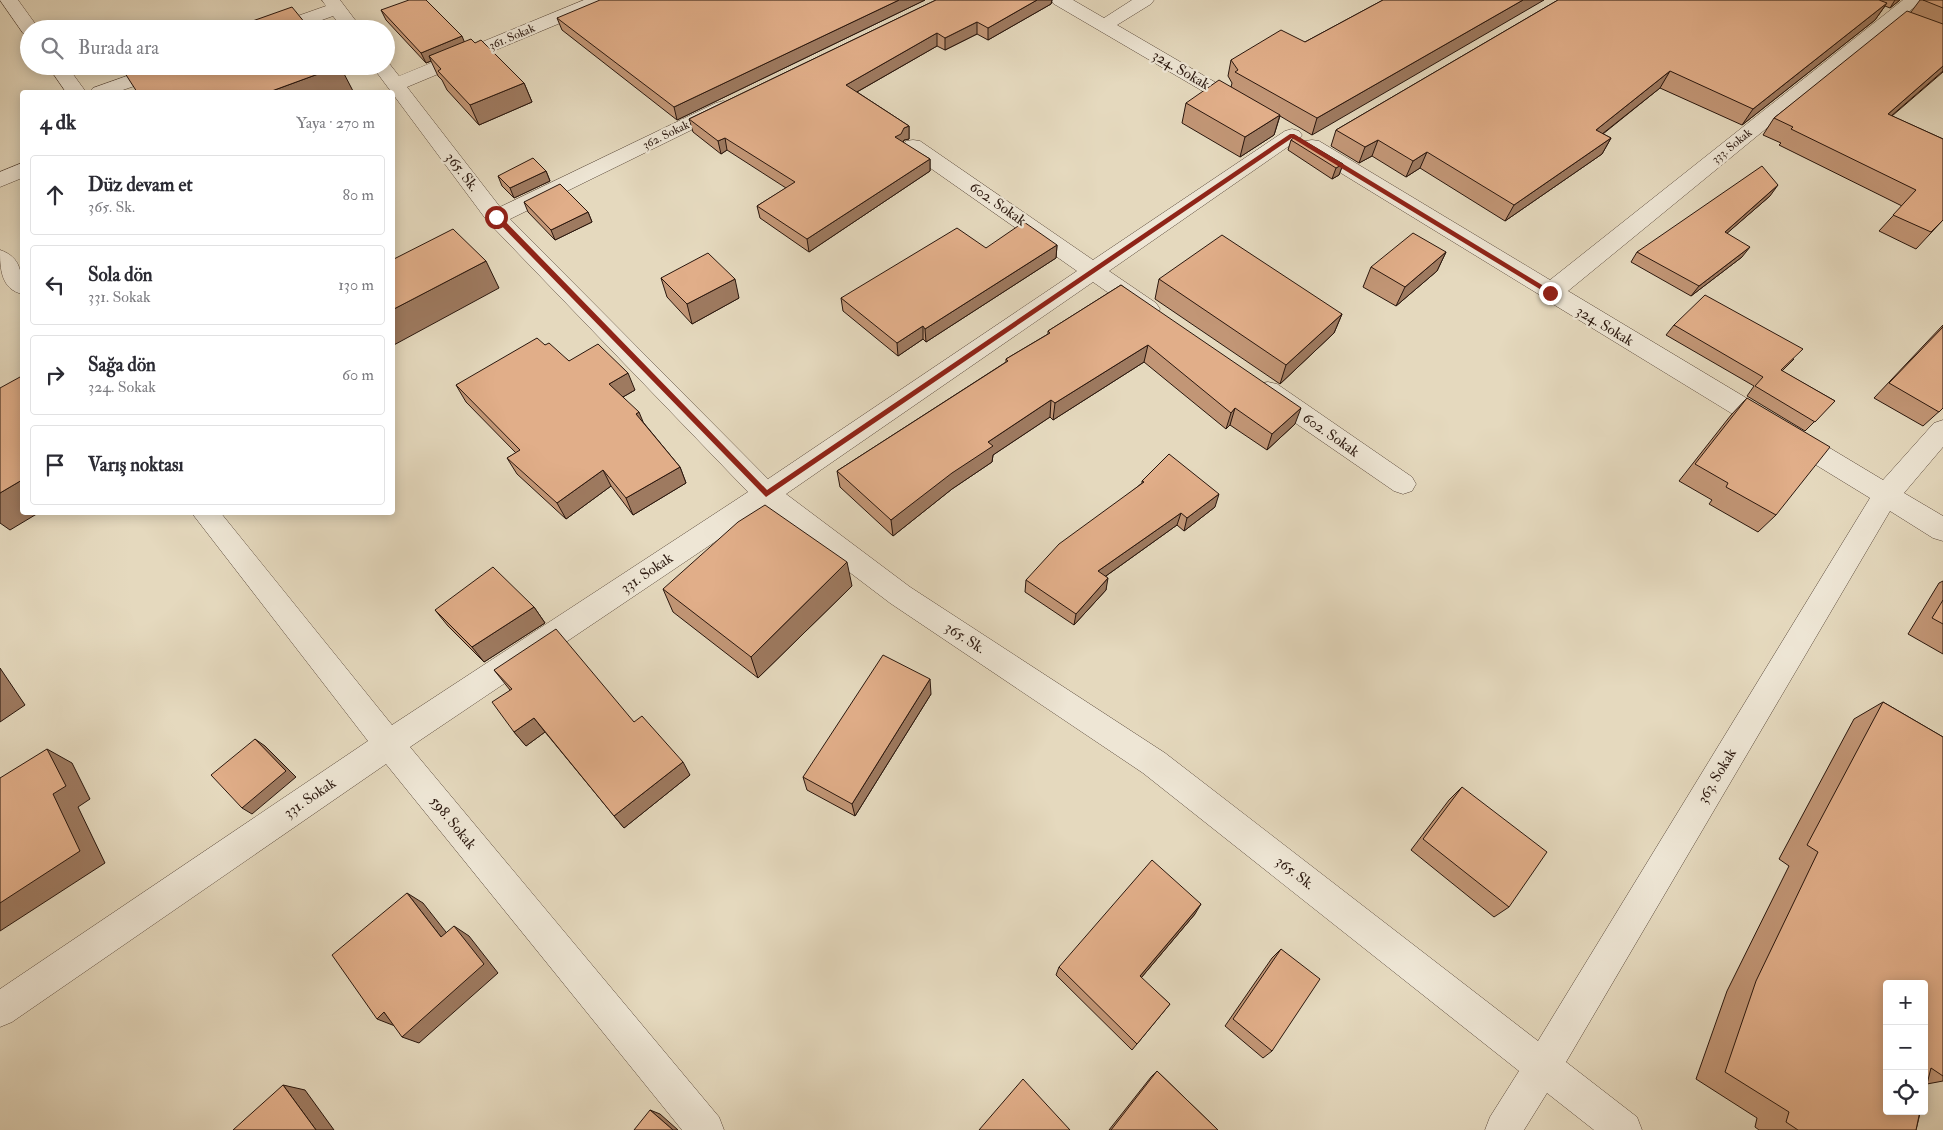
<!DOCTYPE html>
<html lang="tr">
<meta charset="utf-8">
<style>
body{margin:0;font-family:"IM FELL Double Pica",serif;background:#f2f2f3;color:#2b2b33}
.controls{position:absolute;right:15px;bottom:15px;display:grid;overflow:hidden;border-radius:5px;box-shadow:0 2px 12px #0003}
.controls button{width:45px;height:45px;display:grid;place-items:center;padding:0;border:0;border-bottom:1px solid #e1e1e2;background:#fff;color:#2b2b33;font:25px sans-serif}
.stop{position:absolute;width:15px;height:15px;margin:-11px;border:4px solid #8f2418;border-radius:50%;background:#fff}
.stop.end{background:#8f2418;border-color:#fff;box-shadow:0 1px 5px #0008}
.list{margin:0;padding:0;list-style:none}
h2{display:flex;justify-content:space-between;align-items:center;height:65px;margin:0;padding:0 20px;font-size:21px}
h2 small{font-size:16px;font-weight:400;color:#7c7c81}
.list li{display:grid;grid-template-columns:32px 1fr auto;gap:15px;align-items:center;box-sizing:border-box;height:80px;margin:0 10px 10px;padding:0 10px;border:1px solid #e1e1e2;border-radius:5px}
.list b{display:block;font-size:19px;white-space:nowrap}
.list p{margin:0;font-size:16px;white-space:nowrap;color:#7c7c81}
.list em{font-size:16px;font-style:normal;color:#7c7c81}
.icon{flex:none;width:28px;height:28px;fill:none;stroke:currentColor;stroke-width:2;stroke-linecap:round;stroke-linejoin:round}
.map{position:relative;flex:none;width:1943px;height:1130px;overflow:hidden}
.search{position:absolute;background:#fff;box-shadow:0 2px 12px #0003;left:20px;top:20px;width:375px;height:55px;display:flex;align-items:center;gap:12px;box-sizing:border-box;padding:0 18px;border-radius:28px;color:#7c7c81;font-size:19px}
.panel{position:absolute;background:#fff;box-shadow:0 2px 12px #0003;left:20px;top:90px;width:375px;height:425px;border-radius:5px}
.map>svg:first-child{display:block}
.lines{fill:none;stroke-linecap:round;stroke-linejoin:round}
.minor-casing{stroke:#584739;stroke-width:1}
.minor{fill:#eee6d5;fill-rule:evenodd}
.wall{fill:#c29676;stroke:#29160d}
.shaded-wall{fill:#9e7a60;stroke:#29160d}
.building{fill:#e1ae89;stroke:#29160d}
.route{fill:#8f2418}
.labels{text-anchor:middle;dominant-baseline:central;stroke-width:4.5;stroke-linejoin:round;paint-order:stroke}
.far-street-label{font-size:12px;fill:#29160d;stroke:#eee6d5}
.street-label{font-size:15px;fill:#29160d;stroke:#eee6d5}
</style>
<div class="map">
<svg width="1943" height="1130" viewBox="0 0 1943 1130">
<rect width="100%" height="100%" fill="#e5d9be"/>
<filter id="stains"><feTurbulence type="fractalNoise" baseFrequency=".004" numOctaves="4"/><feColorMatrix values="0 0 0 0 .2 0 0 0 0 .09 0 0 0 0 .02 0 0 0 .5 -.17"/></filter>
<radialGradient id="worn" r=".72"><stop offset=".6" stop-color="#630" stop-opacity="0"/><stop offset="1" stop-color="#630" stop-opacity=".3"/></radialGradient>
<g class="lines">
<defs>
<g id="minor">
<polygon points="0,0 18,0 39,29 29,29 29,34 23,33"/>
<polygon points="322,0 340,0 362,29 343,29 333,16 297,29 270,29 272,25 326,6"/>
<polygon points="584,0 609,0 606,4 407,87 500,207 716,103 723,101 730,103 733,107 730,111 510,219 768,479 1077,271 906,151 903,146 906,141 913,140 920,141 1093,260 1285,131 1292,129 1299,131 1302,135 1299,139 1109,271 1156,303 1160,309 1156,315 1148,317 1140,315 1093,282 786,494 910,587 1165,753 1538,1041 1870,498 1548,301 1542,299 1540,295 1305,151 1302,146 1305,141 1312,140 1319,141 1550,280 1903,0 1923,0 1568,291 1883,480 1934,423 1943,420 1943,447 1904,493 1943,516 1943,541 1933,538 1890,511 1566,1062 1637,1117 1642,1130 1594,1130 1547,1093 1524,1130 1485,1130 1490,1117 1519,1071 1143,773 890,603 765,508 410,747 719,1117 724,1130 682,1130 386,764 12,1022 0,1027 0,989 368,741 191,512 220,512 392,725 748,492 488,222 372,66 386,66 386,62 388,62 399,76"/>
<polygon points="1051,0 1073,0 1104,18 1132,0 1154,0 1151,4 1117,25 1249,102 1252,106 1249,110 1242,112 1235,110 1054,4"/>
<polygon points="48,66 67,66 86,92 66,92"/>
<polygon points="155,66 183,66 181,70 117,92 90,92 93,88"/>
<polygon points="22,163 22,178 0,187 0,172"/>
<path d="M0 250C22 257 22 275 22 294 1 289 0 269 0 250Z"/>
<polygon points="1268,382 1277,384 1412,477 1416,484 1412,491 1403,494 1394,491 1259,398 1256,391 1259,384"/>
</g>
</defs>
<use href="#minor" class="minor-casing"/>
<use href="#minor" class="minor"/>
</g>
<g class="wall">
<polygon points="925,0 677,120 562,30 557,18"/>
<polygon points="936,0 1052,0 1051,4 988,40 977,34 945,50 937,46 857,92 909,126 909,139 904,140 903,143 930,159 930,171 809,252 760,218 757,206 786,188 727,150 721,154 693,132 689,119"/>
<polygon points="1383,0 1312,135 1280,116 1274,135 1240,157 1182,123 1186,103 1231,87 1232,83 1228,76 1231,60 1305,42"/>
<polygon points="1558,0 1900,0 1890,8 1885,6 1875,20 1742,125 1660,88 1603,134 1611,138 1602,154 1505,221 1420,168 1406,177 1372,156 1359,163 1331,146 1336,130"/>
<polygon points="1920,0 1943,0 1943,72 1892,116 1943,139 1943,220 1916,249 1879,231 1902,206 1779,145 1781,143 1763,135 1774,118 1911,12"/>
<polygon points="381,10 464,42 475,43 524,83 532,102 479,125 447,90 442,80 438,76 431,61 426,63 386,20"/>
<polygon points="1291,140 1343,164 1339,175 1332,179 1288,150"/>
<polygon points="546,171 550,181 514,198 502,186 498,176"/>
<polygon points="1770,196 1727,233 1742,257 1691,296 1631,262 1637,252"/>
<polygon points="524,202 588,212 592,222 555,240 528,212"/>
<polygon points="1057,245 1056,258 926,342 923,339 898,356 843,311 841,298 986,248"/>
<polygon points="1446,252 1437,271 1396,306 1363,287 1371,267"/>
<polygon points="661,278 739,298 692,324 667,297"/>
<polygon points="1159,279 1342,314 1334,333 1280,384 1155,299"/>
<polygon points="1121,285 1295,424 1267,450 1230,425 1226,429 1144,362 1053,420 1050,417 993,455 992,462 952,489 893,536 840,487 837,471 1006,362 1006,359 1048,334 1048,331"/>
<polygon points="1674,325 1794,359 1782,371 1835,401 1805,431 1747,396 1754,386 1666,335"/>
<polygon points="1943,325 1943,408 1923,426 1874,398"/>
<polygon points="545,345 569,361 635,390 623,397 643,422 680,467 686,483 633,515 611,486 566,519 517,474 507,458 516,453 466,402 456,385"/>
<polygon points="1747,398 1776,515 1758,532 1709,504 1712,500 1679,481 1731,415"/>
<polygon points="1142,481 1215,507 1184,531 1177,525 1106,576 1106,590 1074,625 1025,592 1026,580 1142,483"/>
<polygon points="1943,581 1943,654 1908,634 1939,583"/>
<polygon points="852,586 758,678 673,612 663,589"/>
<polygon points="534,607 545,623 484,662 448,626 435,610"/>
<polygon points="494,670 634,722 690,775 624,828 545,732 526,746 514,732 510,690"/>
<polygon points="931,694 855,816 807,790 803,777"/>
<polygon points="1883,702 1943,737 1943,1081 1927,1084 1916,1130 1759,1130 1755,1127 1757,1118 1696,1079 1727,991 1789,866 1779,859 1854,719"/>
<polygon points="1462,787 1509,907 1494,917 1411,850 1449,800"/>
<polygon points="1195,914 1141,978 1170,1004 1132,1050 1056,975 1059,967"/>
<polygon points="1281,949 1272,1051 1263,1058 1225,1026 1272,958"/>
<polygon points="1157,1071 1218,1130 1109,1130 1151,1077"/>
</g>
<g class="shaded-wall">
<polygon points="899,0 925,0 677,120 674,107"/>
<polygon points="1037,0 1052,0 1051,4 988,40 988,28"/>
<polygon points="1523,0 1544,0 1312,135 1317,118"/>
<polygon points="1895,0 1900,0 1890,8"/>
<polygon points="1887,3 1875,20 1742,125 1753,109"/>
<polygon points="977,22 977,34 945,50 945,38"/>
<polygon points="937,33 937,46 848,97 846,85"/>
<polygon points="462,36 466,46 429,56 431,61 426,63 421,53"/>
<polygon points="340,66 353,91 349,92 269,92"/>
<polygon points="1943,66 1943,71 1875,130 1888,114"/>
<polygon points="1670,71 1660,88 1587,146 1596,130"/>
<polygon points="524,83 532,102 479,125 470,105"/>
<polygon points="1280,115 1274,135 1240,157 1245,137"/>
<polygon points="909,126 909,139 904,140 901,146 895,137 904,128"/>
<polygon points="725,138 727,150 721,154 718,141"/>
<polygon points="1611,138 1602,154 1505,221 1514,205"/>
<polygon points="1378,140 1372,156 1359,163 1365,147"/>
<polygon points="1427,152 1420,168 1406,177 1413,161"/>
<polygon points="930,159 930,171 809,252 807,239"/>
<polygon points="1343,164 1339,175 1332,179 1336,168"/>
<polygon points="546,171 550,181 514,198 510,188"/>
<polygon points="1778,185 1770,196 1717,242 1725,232"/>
<polygon points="588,212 592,222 555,240 551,230"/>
<polygon points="1057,245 1056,258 926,342 925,329"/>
<polygon points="1750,247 1742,257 1691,296 1699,286"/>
<polygon points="1446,252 1437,271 1396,306 1405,287"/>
<polygon points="486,261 499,288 392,346 392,310"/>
<polygon points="735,279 739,298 692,324 687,304"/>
<polygon points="1342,314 1334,333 1280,384 1286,365"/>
<polygon points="923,326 923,339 898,356 897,343"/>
<polygon points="1148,345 1144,362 1053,420 1055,403"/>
<polygon points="628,373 635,390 616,401 609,384"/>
<polygon points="1051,400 1050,417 993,455 992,462 952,489 893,536 891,520 988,442"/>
<polygon points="1235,408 1230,425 1226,429 1231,413"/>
<polygon points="1301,408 1295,424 1267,450 1272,434"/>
<polygon points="639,412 646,429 636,414"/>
<polygon points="680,467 686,483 633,515 626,498"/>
<polygon points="603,470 611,486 566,519 557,503"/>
<polygon points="22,480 22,512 40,512 10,530 0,523 0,493"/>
<polygon points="1219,494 1215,507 1184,531 1187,518"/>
<polygon points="1181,513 1177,525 1096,583 1098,571"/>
<polygon points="847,562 852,586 758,678 751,657"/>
<polygon points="1108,578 1106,590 1074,625 1076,614"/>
<polygon points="534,607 545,623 484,662 472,647"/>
<polygon points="0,668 25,705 0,722"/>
<polygon points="930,679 931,694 855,816 852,804"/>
<polygon points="534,718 545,732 526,746 514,732"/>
<polygon points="255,739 265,746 296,777 252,814 242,808"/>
<polygon points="47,749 72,763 90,799 78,807 105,863 0,931 0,903 53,794"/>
<polygon points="683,762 690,775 624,828 614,816"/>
<polygon points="407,893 423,903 457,946 441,937"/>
<polygon points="1201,904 1195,914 1135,985 1140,976"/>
<polygon points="454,926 469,936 498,973 419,1043 402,1037"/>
<polygon points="384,1012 395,1026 377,1019"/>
<polygon points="283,1085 305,1090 334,1130 316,1130"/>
<polygon points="650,1110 660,1114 678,1130 673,1130"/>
</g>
<g class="building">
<polygon points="409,0 426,0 462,36 421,53 381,10"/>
<polygon points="600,0 899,0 674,107 557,18"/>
<polygon points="936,0 1037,0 988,28 977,22 945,38 937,33 846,85 909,126 904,128 901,134 895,137 930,159 807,239 757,206 795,182 725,138 718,141 689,119"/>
<polygon points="1383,0 1523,0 1317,118 1235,72 1238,70 1231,60 1281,30 1305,42"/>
<polygon points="1558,0 1879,0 1887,3 1753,109 1670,71 1596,130 1611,138 1514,205 1427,152 1413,161 1378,140 1365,147 1336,130"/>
<polygon points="1923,0 1943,0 1943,8"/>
<polygon points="292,7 310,29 230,29"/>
<polygon points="1907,11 1943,24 1943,66 1888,114 1943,139 1943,220 1931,232 1893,215 1916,190 1791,129 1793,127 1774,118"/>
<polygon points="471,39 475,43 481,40 524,83 470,105 438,71 441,69 429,56"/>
<polygon points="124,66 340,66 269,92 137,92 121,67"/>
<polygon points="1219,80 1280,115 1245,137 1186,103"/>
<polygon points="1296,136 1343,164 1336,168 1291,140"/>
<polygon points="533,158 546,171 510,188 498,176"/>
<polygon points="1762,166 1778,185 1725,232 1750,247 1699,286 1637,252"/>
<polygon points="560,184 588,212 551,230 524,202"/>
<polygon points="1024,222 1057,245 925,329 923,326 897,343 841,298 957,228 986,248"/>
<polygon points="453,229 486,261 392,310 392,260"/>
<polygon points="1413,233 1446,252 1405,287 1371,267"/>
<polygon points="1222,235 1342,314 1286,365 1159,279"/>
<polygon points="708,253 735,279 687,304 661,278"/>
<polygon points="1121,285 1301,408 1272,434 1235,408 1231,413 1148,345 1055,403 1051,400 988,442 993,446 952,473 891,520 837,471 1008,361 1006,359 1050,333 1048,331"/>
<polygon points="1705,295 1803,349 1781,370 1835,401 1815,422 1755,386 1763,377 1674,325"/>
<polygon points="1943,327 1943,408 1939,412 1889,383"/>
<polygon points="537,338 545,345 549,343 569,361 598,344 628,373 609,384 639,412 636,414 680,467 626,498 603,470 557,503 507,458 520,450 456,385"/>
<polygon points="20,377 22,379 22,480 0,493 0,388"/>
<polygon points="1747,398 1830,447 1776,515 1726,487 1728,483 1695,464"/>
<polygon points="1169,454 1219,494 1187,518 1181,513 1098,571 1108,578 1076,614 1026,580 1059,544 1144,482 1142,481"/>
<polygon points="765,505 847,562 751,657 663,589 738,522"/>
<polygon points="493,567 534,607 472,647 435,610"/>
<polygon points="1943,600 1943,624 1932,618"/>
<polygon points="556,629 634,722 642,716 683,762 614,816 534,718 514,732 492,702 512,689 494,670"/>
<polygon points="883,655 930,679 852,804 803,777"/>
<polygon points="1883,702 1943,737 1943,1076 1931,1068 1924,1096 1924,984 1887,984 1887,1111 1920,1111 1916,1130 1798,1130 1786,1122 1789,1112 1725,1072 1756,981 1818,852 1807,845"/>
<polygon points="255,739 286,771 242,808 211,775"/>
<polygon points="47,749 66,786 53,794 80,851 0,903 0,778"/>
<polygon points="1462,787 1547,852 1509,907 1423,839"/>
<polygon points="1152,860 1201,904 1140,976 1170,1004 1137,1044 1059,967"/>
<polygon points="407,893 441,937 454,926 484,964 402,1037 384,1012 377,1019 332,955"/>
<polygon points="1281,949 1320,979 1272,1051 1233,1019"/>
<polygon points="1157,1071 1218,1130 1111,1130"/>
<polygon points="1023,1079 1070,1130 979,1130"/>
<polygon points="283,1085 316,1130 233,1130"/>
<polygon points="650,1110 673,1130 634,1130"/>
</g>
<polygon class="route" points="1290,134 1294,134 1552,291 1552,294 1548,294 1292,138 766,497 493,217 499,215 767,490"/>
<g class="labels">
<g class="far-street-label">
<text transform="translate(512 37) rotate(-23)">361. Sokak</text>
<text transform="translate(666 135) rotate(-26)">362. Sokak</text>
<text transform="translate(1732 146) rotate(-39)">333. Sokak</text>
</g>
<g class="street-label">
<text transform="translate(1181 70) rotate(30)">324. Sokak</text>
<text transform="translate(462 172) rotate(52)">365. Sk.</text>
<text transform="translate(998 204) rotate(35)">602. Sokak</text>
<text transform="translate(1605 326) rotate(31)">324. Sokak</text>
<text transform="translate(1331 435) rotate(35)">602. Sokak</text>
<text transform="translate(647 573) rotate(-34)">331. Sokak</text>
<text transform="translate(965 638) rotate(33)">365. Sk.</text>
<text transform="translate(1717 776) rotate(-59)">363. Sokak</text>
<text transform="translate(310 798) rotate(-34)">331. Sokak</text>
<text transform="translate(453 823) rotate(51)">598. Sokak</text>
<text transform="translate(1295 873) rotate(38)">365. Sk.</text>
</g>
</g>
<rect width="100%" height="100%" filter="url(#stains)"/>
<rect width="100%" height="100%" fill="url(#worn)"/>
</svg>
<div class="controls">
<button>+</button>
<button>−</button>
<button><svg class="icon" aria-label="locate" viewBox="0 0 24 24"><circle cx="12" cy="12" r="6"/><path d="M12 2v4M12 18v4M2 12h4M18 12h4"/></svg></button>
</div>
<div class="stop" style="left:496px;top:217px"></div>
<div class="stop end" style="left:1550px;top:293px"></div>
<div class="search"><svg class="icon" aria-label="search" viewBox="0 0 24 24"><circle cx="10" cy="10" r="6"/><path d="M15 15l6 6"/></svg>Burada ara</div>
<section class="panel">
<h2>4 dk<small>Yaya · 270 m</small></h2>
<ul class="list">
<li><svg class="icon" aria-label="ahead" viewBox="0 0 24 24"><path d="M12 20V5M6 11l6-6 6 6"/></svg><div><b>Düz devam et</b><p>365. Sk.</p></div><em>80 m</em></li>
<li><svg class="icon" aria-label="left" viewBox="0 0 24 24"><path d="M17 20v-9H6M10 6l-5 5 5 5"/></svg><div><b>Sola dön</b><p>331. Sokak</p></div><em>130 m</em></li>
<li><svg class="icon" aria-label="right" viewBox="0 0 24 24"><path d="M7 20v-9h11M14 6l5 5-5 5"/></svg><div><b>Sağa dön</b><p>324. Sokak</p></div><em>60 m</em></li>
<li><svg class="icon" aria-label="arrive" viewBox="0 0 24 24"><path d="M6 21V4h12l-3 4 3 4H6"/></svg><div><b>Varış noktası</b></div></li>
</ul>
</section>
</div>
